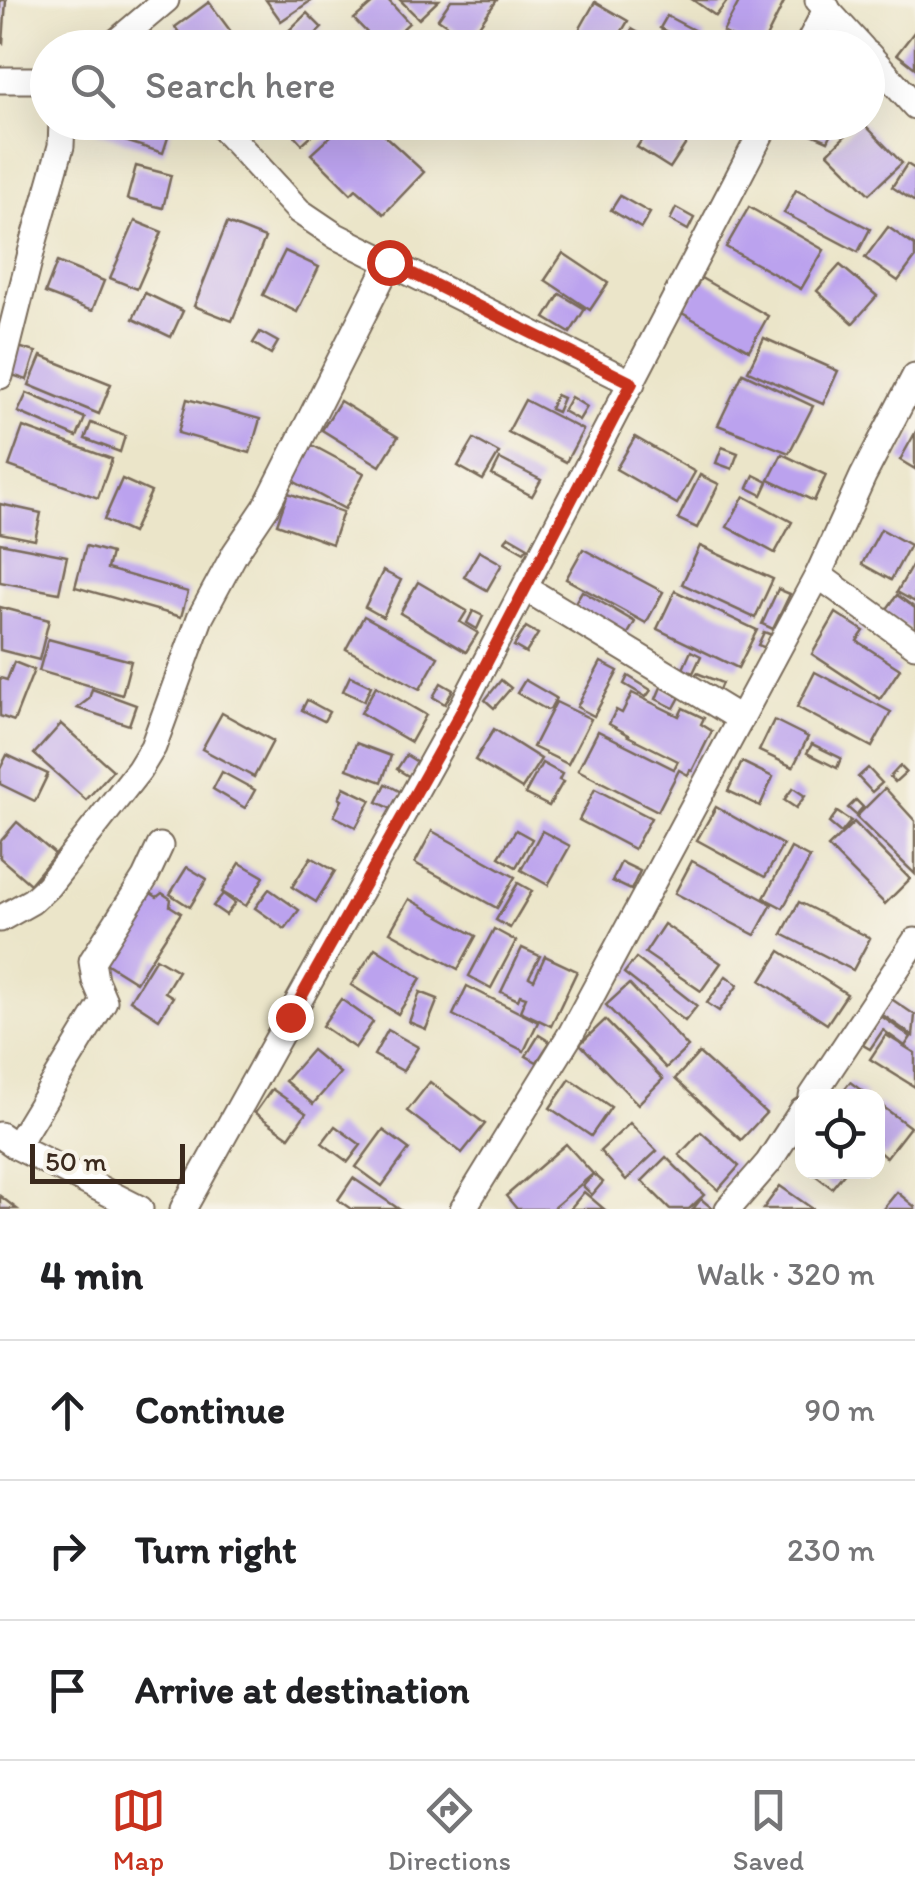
<!DOCTYPE html>
<meta charset="utf-8">
<style>
body{margin:0;font-family:Itim,sans-serif;background:#f2f2f2;color:#202124}
.controls{position:absolute;right:30px;bottom:30px;display:grid;overflow:hidden;border-radius:20px;box-shadow:0 10px 40px #0002}
.controls button{width:90px;height:90px;display:grid;place-items:center;padding:0;border:0;border-bottom:2px solid #e0e0e0;background:#fff;color:#202124;font:50px sans-serif}
.scale{position:absolute;left:30px;bottom:25px;width:155px;box-sizing:border-box;padding-left:10px;border:5px solid #3b2a1e;border-top:0;font-size:28px;line-height:35px;white-space:nowrap;color:#3b2a1e;-webkit-text-stroke:8px #f7f3e8;paint-order:stroke}
.stop{position:absolute;width:30px;height:30px;margin:-22px;border:8px solid #c8321e;border-radius:50%;background:#fff}
.stop.end{background:#c8321e;border-color:#fff;box-shadow:0 2px 10px #0008}
.list{margin:0;padding:0;list-style:none}
h2{display:flex;justify-content:space-between;align-items:center;height:130px;margin:0;padding:0 40px;font-size:42px}
h2 small{font-size:32px;font-weight:400;color:#757577}
.list li{display:grid;grid-template-columns:65px 1fr auto;gap:30px;align-items:center;box-sizing:border-box;height:140px;padding:0 40px;border-top:2px solid #e0e0e0}
.list b{display:block;font-size:38px;white-space:nowrap}
.list em{font-size:32px;font-style:normal;color:#757577}
.icon{flex:none;width:55px;height:55px;fill:none;stroke:currentColor;stroke-width:2;stroke-linecap:round;stroke-linejoin:round}
.map{position:relative;flex:none;width:915px;height:1209px;overflow:hidden}
.search{position:absolute;background:#fff;box-shadow:0 10px 40px #0002;left:30px;right:30px;top:30px;height:110px;display:flex;align-items:center;gap:25px;box-sizing:border-box;padding:0 35px;border-radius:55px;color:#757577;font-size:38px}
.sheet{height:550px;background:#fff}
nav{display:flex;justify-content:space-around;align-items:center;box-sizing:border-box;height:140px;border-top:2px solid #e0e0e0;background:#fff;font-size:28px;color:#757577}
nav a{display:grid;justify-items:center;gap:5px}
nav .on{color:#c8321e}
.map>svg:first-child{display:block}
.building{fill:#bba2ee}
.lines{fill:none;stroke-linecap:round;stroke-linejoin:round}
.minor-casing{stroke:#796b5a;stroke-width:29}
.minor{stroke:#fff;stroke-width:25}
.route{stroke:#c8321e;stroke-width:12}
</style>
<div class="map">
<svg width="915" height="1209" viewBox="0 0 915 1209">
<rect width="100%" height="100%" fill="#f7f3e8"/>
<filter id="ink" filterUnits="userSpaceOnUse"><feTurbulence type="fractalNoise" baseFrequency=".01" numOctaves="2"/><feDisplacementMap in="SourceGraphic" scale="20" xChannelSelector="R" yChannelSelector="G"/><feConvolveMatrix kernelMatrix="1 2 1 2 8 2 1 2 1" color-interpolation-filters="sRGB"/></filter>
<filter id="wash" filterUnits="userSpaceOnUse"><feTurbulence type="fractalNoise" baseFrequency=".0048" numOctaves="4" result="noise"/><feDisplacementMap in="SourceGraphic" scale="40" xChannelSelector="R" yChannelSelector="G"/><feGaussianBlur stdDeviation="2.25" result="paint"/><feColorMatrix in="noise" values="0 0 0 0 0 0 0 0 0 0 0 0 0 0 0 0 0 1.4 0 .05"/><feComposite in="paint" operator="in"/></filter>
<g filter="url(#wash)">
<rect width="100%" height="100%" fill="#ebe5c9"/>
<g id="blocks">
<g class="building">
<polygon points="0,0 6,0 3,43 0,42"/>
<polygon points="266,0 312,0 281,21"/>
<polygon points="376,0 388,0 409,23 382,48 354,19"/>
<polygon points="400,0 439,0 419,19"/>
<polygon points="451,0 497,0 469,40 438,19"/>
<polygon points="693,0 728,0 716,16"/>
<polygon points="740,0 785,0 761,48 753,48 723,32"/>
<polygon points="209,2 243,48 190,48 175,27"/>
<polygon points="595,2 628,21 612,48 569,48"/>
<polygon points="307,13 322,28 301,48 283,48 277,42"/>
<polygon points="667,16 705,36 700,46 690,41 688,43 660,28"/>
<polygon points="632,29 649,39 643,48 620,48"/>
<polygon points="915,31 915,68 897,54"/>
<polygon points="98,122 173,122 163,153 96,132"/>
<polygon points="241,122 263,122 256,133"/>
<polygon points="289,122 307,122 315,132 302,144 286,126"/>
<polygon points="346,122 370,122 424,172 384,214 356,189 351,194 311,154"/>
<polygon points="653,122 670,122 691,136 670,168 637,147"/>
<polygon points="809,122 837,122 828,141 805,131"/>
<polygon points="859,122 862,122 902,163 869,194 828,153"/>
<polygon points="907,164 915,169 915,202 892,187"/>
<polygon points="136,166 171,175 163,208 127,199"/>
<polygon points="796,190 870,229 858,252 784,213"/>
<polygon points="620,196 650,213 641,228 611,210"/>
<polygon points="749,207 824,250 801,289 726,247"/>
<polygon points="676,208 694,218 688,230 670,220"/>
<polygon points="135,221 162,232 137,289 110,278"/>
<polygon points="227,223 265,238 232,321 194,306"/>
<polygon points="888,227 915,246 915,258 898,281 865,258"/>
<polygon points="285,251 319,267 297,312 263,295"/>
<polygon points="563,253 608,283 590,310 545,280"/>
<polygon points="57,262 104,281 92,311 45,293"/>
<polygon points="840,265 877,296 853,323 817,291"/>
<polygon points="701,278 768,316 749,350 682,313"/>
<polygon points="145,293 183,311 171,337 133,319"/>
<polygon points="560,294 585,309 570,333 545,318"/>
<polygon points="260,332 278,342 271,354 253,343"/>
<polygon points="764,338 838,371 823,404 748,371"/>
<polygon points="18,347 36,352 27,380 9,374"/>
<polygon points="41,356 111,384 99,414 29,385"/>
<polygon points="743,373 813,406 789,453 718,425"/>
<polygon points="27,393 85,418 77,437 18,412"/>
<polygon points="556,395 563,398 557,412 550,409"/>
<polygon points="571,397 587,407 579,420 563,411"/>
<polygon points="187,399 260,419 250,453 178,433"/>
<polygon points="525,400 583,430 566,462 508,432"/>
<polygon points="340,401 398,437 380,466 322,430"/>
<polygon points="91,423 125,436 120,452 85,439"/>
<polygon points="23,427 112,459 98,498 9,466"/>
<polygon points="915,433 915,469 900,460"/>
<polygon points="635,437 695,472 677,504 616,469"/>
<polygon points="474,439 499,453 483,480 458,466"/>
<polygon points="312,445 364,473 345,509 293,481"/>
<polygon points="722,447 738,453 732,469 716,463"/>
<polygon points="782,454 826,475 814,501 769,480"/>
<polygon points="500,459 541,480 532,496 492,475"/>
<polygon points="700,475 719,484 697,528 678,519"/>
<polygon points="754,475 768,482 762,495 748,488"/>
<polygon points="122,479 151,492 132,533 104,520"/>
<polygon points="288,493 343,512 332,544 277,524"/>
<polygon points="744,496 792,522 775,553 727,527"/>
<polygon points="0,504 41,513 35,540 0,533"/>
<polygon points="881,529 910,545 891,580 862,564"/>
<polygon points="509,536 528,547 524,552 505,541"/>
<polygon points="0,543 67,556 59,593 0,582"/>
<polygon points="86,546 111,553 107,569 188,592 181,617 75,587"/>
<polygon points="700,546 773,579 755,618 682,584"/>
<polygon points="583,549 663,592 646,623 566,579"/>
<polygon points="479,551 502,564 487,590 464,577"/>
<polygon points="915,560 915,602 897,592"/>
<polygon points="383,571 401,580 383,617 365,607"/>
<polygon points="418,582 467,611 460,622 478,633 466,652 400,613"/>
<polygon points="778,589 790,594 773,629 762,624"/>
<polygon points="582,591 635,622 626,637 573,606"/>
<polygon points="675,591 757,630 738,668 657,629"/>
<polygon points="897,595 915,608 915,631 884,613"/>
<polygon points="0,607 49,620 39,660 0,650"/>
<polygon points="473,611 483,616 477,629 467,623"/>
<polygon points="836,613 864,631 857,641 900,669 880,699 812,654"/>
<polygon points="364,616 438,657 420,689 346,649"/>
<polygon points="526,627 538,634 526,653 514,646"/>
<polygon points="764,632 772,635 766,648 758,645"/>
<polygon points="48,639 131,661 122,695 39,671"/>
<polygon points="691,651 701,656 693,673 683,669"/>
<polygon points="14,662 34,670 14,721 0,716 0,678 7,680"/>
<polygon points="601,662 618,671 594,716 577,707"/>
<polygon points="815,672 891,712 872,747 797,707"/>
<polygon points="697,673 722,683 716,697 691,687"/>
<polygon points="350,676 371,686 364,701 343,691"/>
<polygon points="628,676 651,690 646,697 624,684"/>
<polygon points="501,680 511,688 494,708 485,700"/>
<polygon points="525,680 556,698 550,709 547,710 517,693"/>
<polygon points="441,683 453,690 445,704 433,697"/>
<polygon points="376,686 426,715 411,742 361,713"/>
<polygon points="661,687 680,697 674,708 656,699"/>
<polygon points="92,689 136,705 129,725 77,708 89,699"/>
<polygon points="632,693 679,716 683,708 704,718 701,724 712,731 692,771 690,770 688,775 679,770 658,811 578,770 598,731 674,769 678,761 628,736 629,735 609,724 616,710 622,713"/>
<polygon points="307,700 329,712 324,721 302,710"/>
<polygon points="556,702 591,719 568,764 533,747"/>
<polygon points="222,713 273,741 254,777 202,749"/>
<polygon points="774,720 808,737 793,767 759,751"/>
<polygon points="61,724 113,770 86,800 34,754"/>
<polygon points="494,729 541,759 522,789 475,760"/>
<polygon points="356,743 391,756 382,782 347,769"/>
<polygon points="812,744 841,758 837,768 807,753"/>
<polygon points="7,755 48,774 35,801 0,784 0,769"/>
<polygon points="406,755 419,763 410,777 397,769"/>
<polygon points="742,762 773,777 760,806 728,791"/>
<polygon points="542,763 562,774 559,780 563,782 549,806 525,794"/>
<polygon points="900,766 906,772 895,782 890,777"/>
<polygon points="868,768 882,783 872,792 858,777"/>
<polygon points="222,772 255,790 245,808 213,789"/>
<polygon points="386,784 403,793 394,810 377,802"/>
<polygon points="344,787 371,800 356,827 334,816 342,800 339,798"/>
<polygon points="793,788 805,796 796,808 784,800"/>
<polygon points="885,788 915,821 915,874 856,817"/>
<polygon points="595,789 651,818 634,849 579,820"/>
<polygon points="856,800 863,807 856,815 848,808"/>
<polygon points="716,807 783,845 765,877 697,840"/>
<polygon points="837,812 851,821 841,833 829,823"/>
<polygon points="17,822 55,854 30,884 0,858 0,842"/>
<polygon points="854,822 910,879 885,904 828,847"/>
<polygon points="516,830 532,839 516,867 499,857"/>
<polygon points="432,831 515,877 497,908 415,863"/>
<polygon points="542,831 570,846 548,885 521,870"/>
<polygon points="791,848 810,858 783,908 764,898"/>
<polygon points="311,857 335,871 316,902 292,887"/>
<polygon points="692,861 772,904 755,935 675,893"/>
<polygon points="621,862 640,871 631,890 612,881"/>
<polygon points="240,863 264,877 246,906 222,892"/>
<polygon points="187,867 207,879 190,907 170,894"/>
<polygon points="518,883 532,891 510,928 496,920"/>
<polygon points="269,889 299,910 285,929 255,908"/>
<polygon points="146,890 157,897 162,893 171,899 170,906 181,913 136,982 101,960"/>
<polygon points="223,894 235,903 226,915 213,906"/>
<polygon points="409,899 476,936 458,969 390,932"/>
<polygon points="799,902 870,938 853,970 782,934"/>
<polygon points="664,924 721,963 701,991 645,953"/>
<polygon points="494,929 516,941 491,988 469,976"/>
<polygon points="375,948 421,978 398,1014 351,985"/>
<polygon points="522,948 540,956 529,977 534,980 545,956 577,971 551,1026 520,1011 526,997 520,995 518,1000 501,992"/>
<polygon points="780,951 847,994 827,1024 761,981"/>
<polygon points="156,958 178,971 165,992 173,997 159,1019 130,1000"/>
<polygon points="636,958 697,1006 685,1021 624,973"/>
<polygon points="726,976 738,985 719,1011 707,1003"/>
<polygon points="629,984 688,1047 666,1068 606,1005"/>
<polygon points="467,986 538,1022 524,1051 453,1015"/>
<polygon points="420,992 438,999 426,1029 409,1022"/>
<polygon points="890,998 915,1015 913,1036 880,1013"/>
<polygon points="341,999 373,1022 355,1048 322,1026"/>
<polygon points="881,1016 911,1037 905,1046 883,1030 870,1049 863,1045"/>
<polygon points="605,1020 663,1079 638,1104 580,1044"/>
<polygon points="388,1030 418,1047 403,1071 374,1055"/>
<polygon points="539,1035 550,1042 537,1062 526,1056"/>
<polygon points="886,1035 915,1053 915,1087 870,1059"/>
<polygon points="312,1050 340,1073 313,1104 285,1081"/>
<polygon points="699,1053 766,1113 741,1140 675,1079"/>
<polygon points="570,1079 611,1107 591,1136 550,1108"/>
<polygon points="430,1082 485,1124 462,1153 407,1111"/>
<polygon points="850,1082 869,1096 839,1096"/>
<polygon points="272,1089 306,1113 289,1137 255,1113"/>
<polygon points="878,1103 910,1127 886,1158 878,1151"/>
<polygon points="630,1123 657,1151 626,1180 600,1151"/>
<polygon points="335,1126 361,1145 348,1162 322,1143"/>
<polygon points="383,1130 409,1149 382,1186 356,1167"/>
<polygon points="701,1132 739,1166 718,1190 679,1155"/>
<polygon points="566,1144 593,1174 552,1209 517,1209 506,1196"/>
<polygon points="666,1157 704,1195 689,1209 670,1209 642,1181"/>
<polygon points="811,1172 845,1172 832,1188"/>
<polygon points="594,1174 603,1182 592,1195 583,1186"/>
<polygon points="353,1178 399,1209 351,1209 338,1200"/>
<polygon points="780,1186 813,1209 763,1209"/>
<polygon points="584,1192 604,1209 570,1209"/>
<polygon points="897,1192 915,1207 915,1209 883,1209"/>
<polygon points="0,1196 17,1209 0,1209"/>
<polygon points="701,1199 713,1209 693,1209"/>
</g>
</g>
</g>
<g filter="url(#ink)">
<use href="#blocks" fill-opacity="0" stroke="#796b5a" stroke-width="2.5"/>
<g class="lines">
<defs>
<g id="minor">
<polyline points="818,0 862,48"/>
<polyline points="109,48 166,0"/>
<polyline points="806,48 827,8"/>
<polyline points="868,54 915,106"/>
<polyline points="0,80 48,80"/>
<polyline points="217,122 299,211 336,236 632,383"/>
<polyline points="0,376 34,241 61,146 62,122"/>
<polyline points="818,575 915,645"/>
<polyline points="525,588 741,719"/>
<polyline points="0,919 32,901 48,886 139,770 153,747 200,618 235,553 266,507 389,263"/>
<polyline points="812,1096 915,941"/>
<polyline points="0,1135 16,1146 140,1209"/>
<polyline points="16,1146 104,1001 95,980 92,961 145,878 160,846"/>
<polyline points="183,1209 459,713 767,122"/>
<polyline points="463,1209 572,1032 818,575 863,476 915,376"/>
<polyline points="728,1209 768,1163 802,1111"/>
</g>
</defs>
<use href="#minor" class="minor-casing"/>
<use href="#minor" class="minor"/>
</g>
</g>
<g class="lines" filter="url(#ink)">
<polyline class="route" points="290,1017 460,714 632,383 389,262"/>
</g>
</svg>
<div class="controls">
<button><svg class="icon" aria-label="locate" viewBox="0 0 24 24"><circle cx="12" cy="12" r="6"/><path d="M12 2v4M12 18v4M2 12h4M18 12h4"/></svg></button>
</div>
<div class="scale">50 m</div>
<div class="stop" style="left:389px;top:262px"></div>
<div class="stop end" style="left:290px;top:1017px"></div>
<div class="search"><svg class="icon" aria-label="search" viewBox="0 0 24 24"><circle cx="10" cy="10" r="6"/><path d="M15 15l6 6"/></svg>Search here</div>
</div>
<section class="sheet">
<h2>4 min<small>Walk · 320 m</small></h2>
<ul class="list">
<li><svg class="icon" aria-label="ahead" viewBox="0 0 24 24"><path d="M12 20V5M6 11l6-6 6 6"/></svg><div><b>Continue</b></div><em>90 m</em></li>
<li><svg class="icon" aria-label="right" viewBox="0 0 24 24"><path d="M7 20v-9h11M14 6l5 5-5 5"/></svg><div><b>Turn right</b></div><em>230 m</em></li>
<li><svg class="icon" aria-label="arrive" viewBox="0 0 24 24"><path d="M6 21V4h12l-3 4 3 4H6"/></svg><div><b>Arrive at destination</b></div></li>
</ul>
</section>
<nav>
<a class="on"><svg class="icon" aria-label="map" viewBox="0 0 24 24"><path d="M3 6l6-2 6 2 6-2v14l-6 2-6-2-6 2zM9 4v14M15 6v14"/></svg>Map</a>
<a><svg class="icon" aria-label="directions" viewBox="0 0 24 24"><path d="M12 3l9 9-9 9-9-9zM9 14v-3h6M13 9l2 2-2 2"/></svg>Directions</a>
<a><svg class="icon" aria-label="saved" viewBox="0 0 24 24"><path d="M7 4h10v16l-5-4-5 4z"/></svg>Saved</a>
</nav>
